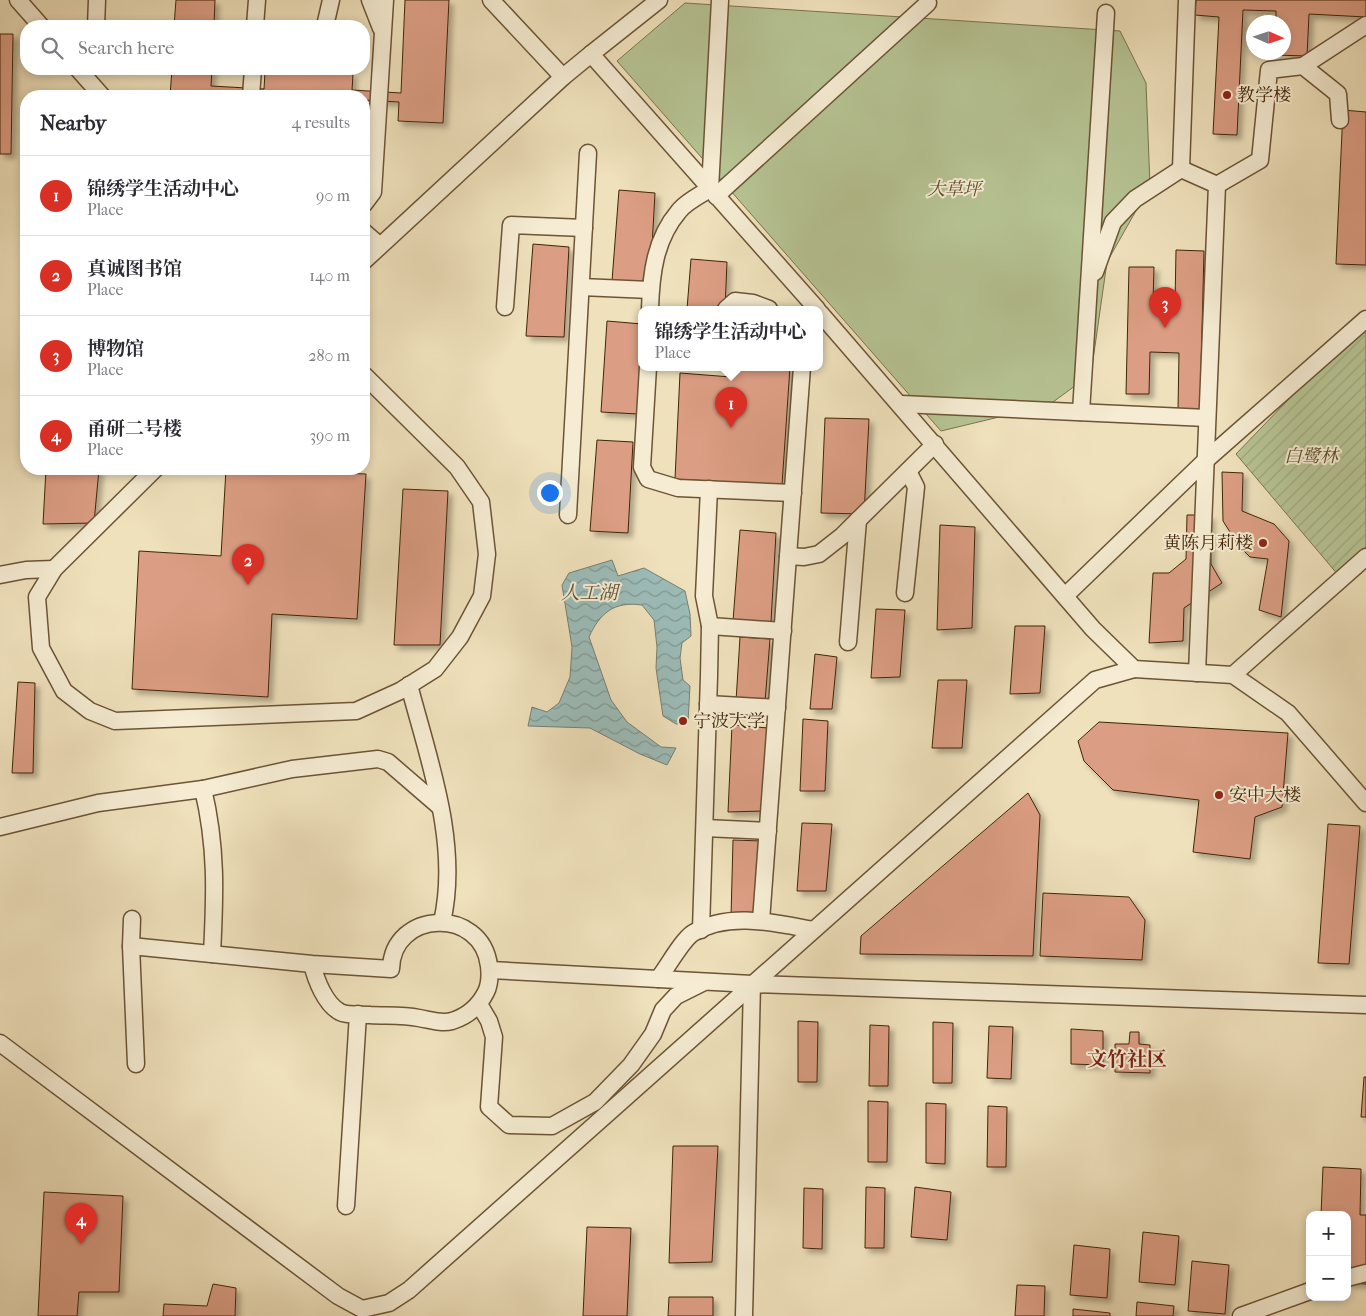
<!DOCTYPE html>
<meta charset="utf-8">
<style>
body{margin:0;font-family:"IM FELL French Canon","Noto Serif SC",serif;background:#f7f7f7;color:#2b2b33}
.controls{position:absolute;right:15px;bottom:15px;display:grid;overflow:hidden;border-radius:10px;box-shadow:0 2px 8px #0003}
.controls button{width:45px;height:45px;display:grid;place-items:center;padding:0;border:0;border-bottom:1px solid #e1e1e2;background:#fff;color:#2b2b33;font:25px sans-serif}
.compass{position:absolute;left:1246px;top:15px;width:45px;height:45px;border-radius:50%;background:#fff;box-shadow:0 2px 8px #0003;rotate:93deg}
.you{position:absolute;left:549px;top:492px;width:18px;height:18px;margin:-12px;border:4px solid #fff;border-radius:50%;background:#1a73e8;box-shadow:0 0 0 8px #1a73e833}
.badge{display:grid;place-items:center;width:32px;height:32px;border-radius:50%;background:#d93025;color:#fff;font-size:16px;font-weight:700}
.pin{position:absolute;translate:-50% -41px;filter:drop-shadow(0 1px 2px #0008)}
.pin::after{content:'';position:absolute;top:26px;width:18px;height:15px;background:inherit;clip-path:polygon(0 0,100% 0,50% 100%)}
.popup{position:absolute;left:638px;top:306px;width:185px;height:65px;box-sizing:border-box;display:grid;place-content:center;border-radius:10px;background:#fff;filter:drop-shadow(0 1px 4px #0005);font-size:16px;white-space:nowrap;color:#7c7c81}
.popup b{font-size:19px;color:#2b2b33}
.popup::after{content:'';position:absolute;left:50%;top:100%;margin-left:-10px;border:10px solid transparent;border-top-color:#fff}
.list{margin:0;padding:0;list-style:none}
h2{display:flex;justify-content:space-between;align-items:center;height:65px;margin:0;padding:0 20px;font-size:21px}
h2 small{font-size:16px;font-weight:400;color:#7c7c81}
.list li{display:grid;grid-template-columns:32px 1fr auto;gap:15px;align-items:center;box-sizing:border-box;height:80px;padding:0 20px;border-top:1px solid #e1e1e2}
.list b{display:block;font-size:19px;white-space:nowrap}
.list p{margin:0;font-size:16px;white-space:nowrap;color:#7c7c81}
.list em{font-size:16px;font-style:normal;color:#7c7c81}
.icon{flex:none;width:28px;height:28px;fill:none;stroke:currentColor;stroke-width:2;stroke-linecap:round;stroke-linejoin:round}
.map{position:relative;flex:none;width:1366px;height:1316px;overflow:hidden}
.search{position:absolute;background:#fff;box-shadow:0 2px 8px #0003;left:20px;top:20px;width:350px;height:55px;display:flex;align-items:center;gap:12px;box-sizing:border-box;padding:0 18px;border-radius:20px;color:#7c7c81;font-size:19px}
.panel{position:absolute;background:#fff;box-shadow:0 2px 8px #0003;left:20px;top:90px;width:350px;height:385px;border-radius:20px}
.map>svg:first-child{display:block}
.park{fill:#b6c393;stroke:#7c744c}
.garden{fill:url(#garden-furrows);stroke:#7c744c}
.water{fill:url(#water-waves);stroke:#788071}
.building{fill:#db9d83;stroke:#412506;filter:url(#shadow)}
.lines{fill:none;stroke-linecap:round;stroke-linejoin:round}
.minor-casing{stroke:#6c5434;stroke-width:19}
.minor{stroke:#f5ecd3;stroke-width:16}
.poi-dot{fill:#8f2418;stroke:#f5ecd3;stroke-width:2}
.labels{text-anchor:middle;dominant-baseline:central;stroke-width:4;stroke-linejoin:round;paint-order:stroke}
.poi-label{font-size:18px;fill:#412506;stroke:#f5ecd3;text-anchor:start}
.park-label{font-size:18px;font-style:italic;fill:#5e4c29;stroke:#f5ecd3}
.water-label{font-size:19px;font-style:italic;fill:#5c523b;stroke:#f5ecd3}
.quarter-label{font-size:20px;font-weight:bold;fill:#7a1f14;stroke:#f5ecd3}
</style>
<div class="map">
<svg width="1366" height="1316" viewBox="0 0 1366 1316">
<defs>
<pattern id="garden-furrows" width="10" height="10" patternUnits="userSpaceOnUse" patternTransform="scale(1.25)"><rect width="10" height="10" fill="#b6c393"/><path d="M-1 1l2-2M0 10L10 0M9 11l2-2" fill="none" stroke="#9ea77d"/></pattern>
<pattern id="water-waves" width="16" height="10" patternUnits="userSpaceOnUse" patternTransform="scale(1.25)"><rect width="16" height="10" fill="#9cbcb8"/><path d="M0 5q4-4 8 0t8 0" fill="none" stroke="#819994"/></pattern>
<filter id="shadow"><feDropShadow dx="4.5" dy="4.5" stdDeviation="2.5" flood-color="#0004"/></filter>
</defs>
<rect width="100%" height="100%" fill="#efe1bc"/>
<filter id="stains"><feTurbulence type="fractalNoise" baseFrequency=".004" numOctaves="4"/><feColorMatrix values="0 0 0 0 .2 0 0 0 0 .09 0 0 0 0 .02 0 0 0 .5 -.17"/></filter>
<radialGradient id="worn" r=".72"><stop offset=".6" stop-color="#630" stop-opacity="0"/><stop offset="1" stop-color="#630" stop-opacity=".3"/></radialGradient>
<polygon class="park" points="685,3 1120,31 1146,83 1150,186 1107,262 1091,374 1049,405 941,431 617,61"/>
<polygon class="garden" points="1366,319 1366,550 1339,576 1236,454"/>
<path class="water" d="M612 560 618 576 644 568 685 591 690 614 691 636 682 643 680 658 683 680 690 686 688 723 676 724 663 716 656 668 657 647 654 620 642 605C614 601 600 613 589 637L611 700 627 722 661 747 676 748 667 765 640 754 590 728 528 726 532 707 547 712 559 703 570 677 572 647 562 585 569 573Z"/>
<g class="building">
<polygon points="176,0 215,0 214,26 174,26"/>
<polygon points="405,0 449,0 443,123 398,121 399,102 364,100 364,96 266,96 210,93 210,96 170,96 172,69 212,69 211,86 264,89 265,72 293,73 297,69 314,69 319,73 353,74 352,90 401,93"/>
<polygon points="1196,0 1366,0 1366,17 1309,14 1307,56 1274,55 1274,52 1284,52 1284,22 1276,22 1276,11 1243,10 1237,135 1213,134 1219,17 1195,15"/>
<polygon points="0,34 13,34 11,154 0,154"/>
<polygon points="1343,110 1366,112 1366,265 1336,264"/>
<polygon points="619,190 655,193 650,283 612,281"/>
<polygon points="533,244 569,247 564,337 526,336"/>
<polygon points="1176,250 1204,251 1200,409 1178,409 1179,353 1150,352 1149,394 1126,394 1129,267 1154,267 1153,303 1175,304"/>
<polygon points="691,259 727,262 725,309 687,309"/>
<polygon points="607,321 642,324 638,414 601,412"/>
<polygon points="731,367 790,367 782,485 675,479 680,373 731,377"/>
<polygon points="825,418 869,419 864,514 821,513"/>
<polygon points="597,440 633,442 628,533 590,531"/>
<polygon points="46,469 99,469 94,523 43,524"/>
<polygon points="226,469 366,474 357,619 272,614 268,697 132,689 139,551 221,556"/>
<polygon points="1222,472 1243,473 1242,511 1274,524 1289,541 1281,617 1259,610 1268,559 1250,557 1239,546 1223,521"/>
<polygon points="403,489 448,491 440,645 394,645"/>
<polygon points="1187,515 1210,515 1211,564 1222,583 1184,608 1183,641 1149,643 1153,573 1169,573 1186,559"/>
<polygon points="940,525 975,527 972,628 937,630"/>
<polygon points="740,530 776,533 771,622 733,621"/>
<polygon points="876,609 905,610 900,677 871,678"/>
<polygon points="1015,626 1045,626 1040,693 1010,694"/>
<polygon points="740,637 770,639 765,702 736,701"/>
<polygon points="815,654 837,657 832,709 810,709"/>
<polygon points="938,680 967,680 962,748 932,748"/>
<polygon points="18,682 35,683 33,773 12,773"/>
<polygon points="803,719 828,721 825,791 800,791"/>
<polygon points="1099,722 1288,733 1282,807 1255,817 1250,859 1193,852 1199,800 1113,790 1084,761 1078,741"/>
<polygon points="732,725 768,728 764,811 728,812"/>
<polygon points="1028,793 1040,815 1033,956 860,954 861,936"/>
<polygon points="802,823 832,824 826,891 797,891"/>
<polygon points="1328,824 1360,826 1349,964 1318,963"/>
<polygon points="733,840 762,841 758,916 731,917"/>
<polygon points="1043,893 1129,897 1145,920 1142,960 1040,956"/>
<polygon points="798,1021 818,1022 817,1082 798,1082"/>
<polygon points="933,1022 953,1023 952,1083 933,1083"/>
<polygon points="870,1025 889,1026 888,1086 869,1086"/>
<polygon points="989,1026 1013,1027 1011,1079 987,1078"/>
<polygon points="1071,1029 1103,1031 1103,1065 1071,1064"/>
<polygon points="1130,1032 1139,1032 1139,1044 1150,1045 1150,1073 1115,1072 1115,1044 1129,1044"/>
<polygon points="1364,1077 1366,1077 1366,1117 1361,1117"/>
<polygon points="868,1101 888,1102 887,1162 868,1162"/>
<polygon points="926,1103 946,1104 945,1164 926,1163"/>
<polygon points="988,1106 1007,1107 1006,1167 987,1167"/>
<polygon points="673,1146 718,1146 712,1262 669,1263"/>
<polygon points="1323,1167 1361,1169 1360,1215 1366,1215 1366,1284 1347,1283 1347,1215 1321,1215"/>
<polygon points="866,1187 885,1188 884,1248 865,1248"/>
<polygon points="915,1187 951,1192 947,1240 911,1237"/>
<polygon points="804,1188 823,1189 822,1249 803,1248"/>
<polygon points="44,1192 123,1196 119,1292 79,1292 77,1316 38,1316"/>
<polygon points="587,1227 631,1228 627,1316 583,1316"/>
<polygon points="1143,1232 1179,1236 1175,1285 1139,1282"/>
<polygon points="1074,1245 1110,1249 1107,1298 1070,1295"/>
<polygon points="1192,1261 1229,1265 1225,1314 1188,1311"/>
<polygon points="213,1284 236,1288 235,1316 163,1316 164,1304 207,1306"/>
<polygon points="1017,1285 1045,1286 1044,1316 1015,1316"/>
<polygon points="669,1297 713,1297 713,1316 668,1316"/>
<polygon points="1137,1302 1174,1306 1173,1316 1136,1316"/>
<polygon points="1073,1309 1110,1313 1110,1316 1073,1316"/>
</g>
<g class="lines">
<defs>
<g id="minor">
<polyline points="18,0 41,26"/>
<polyline points="370,0 381,28"/>
<polyline points="491,0 563,77"/>
<polyline points="659,0 591,54 817,309"/>
<polyline points="96,26 97,0"/>
<polyline points="255,26 257,0"/>
<polyline points="325,26 331,0"/>
<polyline points="1303,66 1338,94 1340,120"/>
<polyline points="78,69 102,96"/>
<polyline points="251,96 253,69"/>
<polyline points="1181,169 1217,185 1197,673"/>
<polyline points="1181,169 1187,0"/>
<polyline points="1217,185 1260,160 1269,70 1303,66 1366,25"/>
<polyline points="716,196 928,3"/>
<polyline points="364,204 373,192 385,0"/>
<polyline points="364,232 379,245"/>
<polyline points="364,261 563,77 591,54"/>
<polyline points="1095,272 1113,222 1135,199 1181,169"/>
<polyline points="581,287 650,290"/>
<polyline points="505,307 511,225 584,228"/>
<path d="M650 309C651 274 655 239 679 211 686 202 700 195 710 189L720 0"/>
<polyline points="726,309 735,301 753,303 769,309"/>
<polyline points="820,313 1093,629 1134,669 1233,675 1288,713 1366,803"/>
<polyline points="648,367 642,467 648,479 678,488 793,493"/>
<polyline points="901,404 1207,418"/>
<polyline points="1081,412 1106,13"/>
<polyline points="155,469 54,569 37,597 41,648 64,691 90,711 115,721 356,711 400,691 435,669 460,637 482,596 487,554 481,502 457,467 364,375"/>
<polyline points="568,515 588,153"/>
<polyline points="788,556 804,557 819,554 842,536 935,444"/>
<polyline points="0,575 26,570 54,569"/>
<polyline points="905,593 916,487 908,471"/>
<polyline points="1065,596 1206,460 1366,319"/>
<polyline points="710,626 783,631"/>
<polyline points="848,642 858,520"/>
<polyline points="1233,675 1366,557"/>
<path d="M409 685C429 761 460 844 442 922"/>
<polyline points="708,704 777,708"/>
<path d="M203 789C217 847 215 895 212 954"/>
<polyline points="0,827 98,803 203,789 292,769 378,759 388,762 439,806"/>
<polyline points="705,828 768,831"/>
<polyline points="761,921 802,367"/>
<polyline points="701,930 709,676 710,626 704,596 709,489"/>
<polyline points="131,946 132,919"/>
<polyline points="490,970 752,984"/>
<path d="M658 979C667 968 682 940 693 933 729 911 775 923 813 930"/>
<polyline points="479,1004 489,1021 494,1037 489,1107 509,1125 552,1126 595,1102 631,1065 653,1034 663,1010 676,996 704,982"/>
<polyline points="0,1043 338,1296 362,1309 389,1303 409,1290 1095,680 1134,669"/>
<path d="M136 1064 131 946 312 964 391 969C392 910 482 906 489 966 490 975 490 984 486 992 479 1006 468 1016 452 1021 441 1024 431 1020 419 1018 403 1015 386 1016 370 1015 362 1014 347 1016 340 1012 325 1004 316 980 312 964"/>
<polyline points="346,1206 358,1014"/>
<polyline points="1347,1278 1366,1273"/>
<polyline points="744,1316 752,984 1366,1005"/>
<polyline points="1241,1316 1310,1291"/>
</g>
</defs>
<use href="#minor" class="minor-casing"/>
<use href="#minor" class="minor"/>
</g>
<g class="poi-dot">
<circle cx="1227" cy="95" r="5"/>
<circle cx="1263" cy="543" r="5"/>
<circle cx="683" cy="721" r="5"/>
<circle cx="1219" cy="795" r="5"/>
</g>
<g class="labels">
<g class="poi-label">
<text x="1237" y="95">教学楼</text>
<text x="1253" y="543" text-anchor="end">黄陈月莉楼</text>
<text x="693" y="721">宁波大学</text>
<text x="1229" y="795">安中大楼</text>
</g>
<g class="park-label">
<text x="954" y="189">大草坪</text>
<text x="1311" y="456">白鹭林</text>
</g>
<g class="water-label">
<text x="589" y="593">人工湖</text>
</g>
<g class="quarter-label">
<text x="1127" y="1059">文竹社区</text>
</g>
</g>
<rect width="100%" height="100%" filter="url(#stains)"/>
<rect width="100%" height="100%" fill="url(#worn)"/>
</svg>
<div class="controls">
<button>+</button>
<button>−</button>
</div>
<svg class="compass" viewBox="-18 -18 36 36"><path d="M0-13l5 13h-10z" fill="#e53935"/><path d="M0 13l5-13h-10z" fill="#7c7c81"/></svg>
<div class="you"></div>
<div class="pin badge" style="left:731px;top:428px">1</div>
<div class="popup"><b>锦绣学生活动中心</b>Place</div>
<div class="pin badge" style="left:248px;top:585px">2</div>
<div class="pin badge" style="left:1165px;top:328px">3</div>
<div class="pin badge" style="left:81px;top:1244px">4</div>
<div class="search"><svg class="icon" aria-label="search" viewBox="0 0 24 24"><circle cx="10" cy="10" r="6"/><path d="M15 15l6 6"/></svg>Search here</div>
<section class="panel">
<h2>Nearby<small>4 results</small></h2>
<ul class="list">
<li><span class="badge">1</span><div><b>锦绣学生活动中心</b><p>Place</p></div><em>90 m</em></li>
<li><span class="badge">2</span><div><b>真诚图书馆</b><p>Place</p></div><em>140 m</em></li>
<li><span class="badge">3</span><div><b>博物馆</b><p>Place</p></div><em>280 m</em></li>
<li><span class="badge">4</span><div><b>甬研二号楼</b><p>Place</p></div><em>390 m</em></li>
</ul>
</section>
</div>
